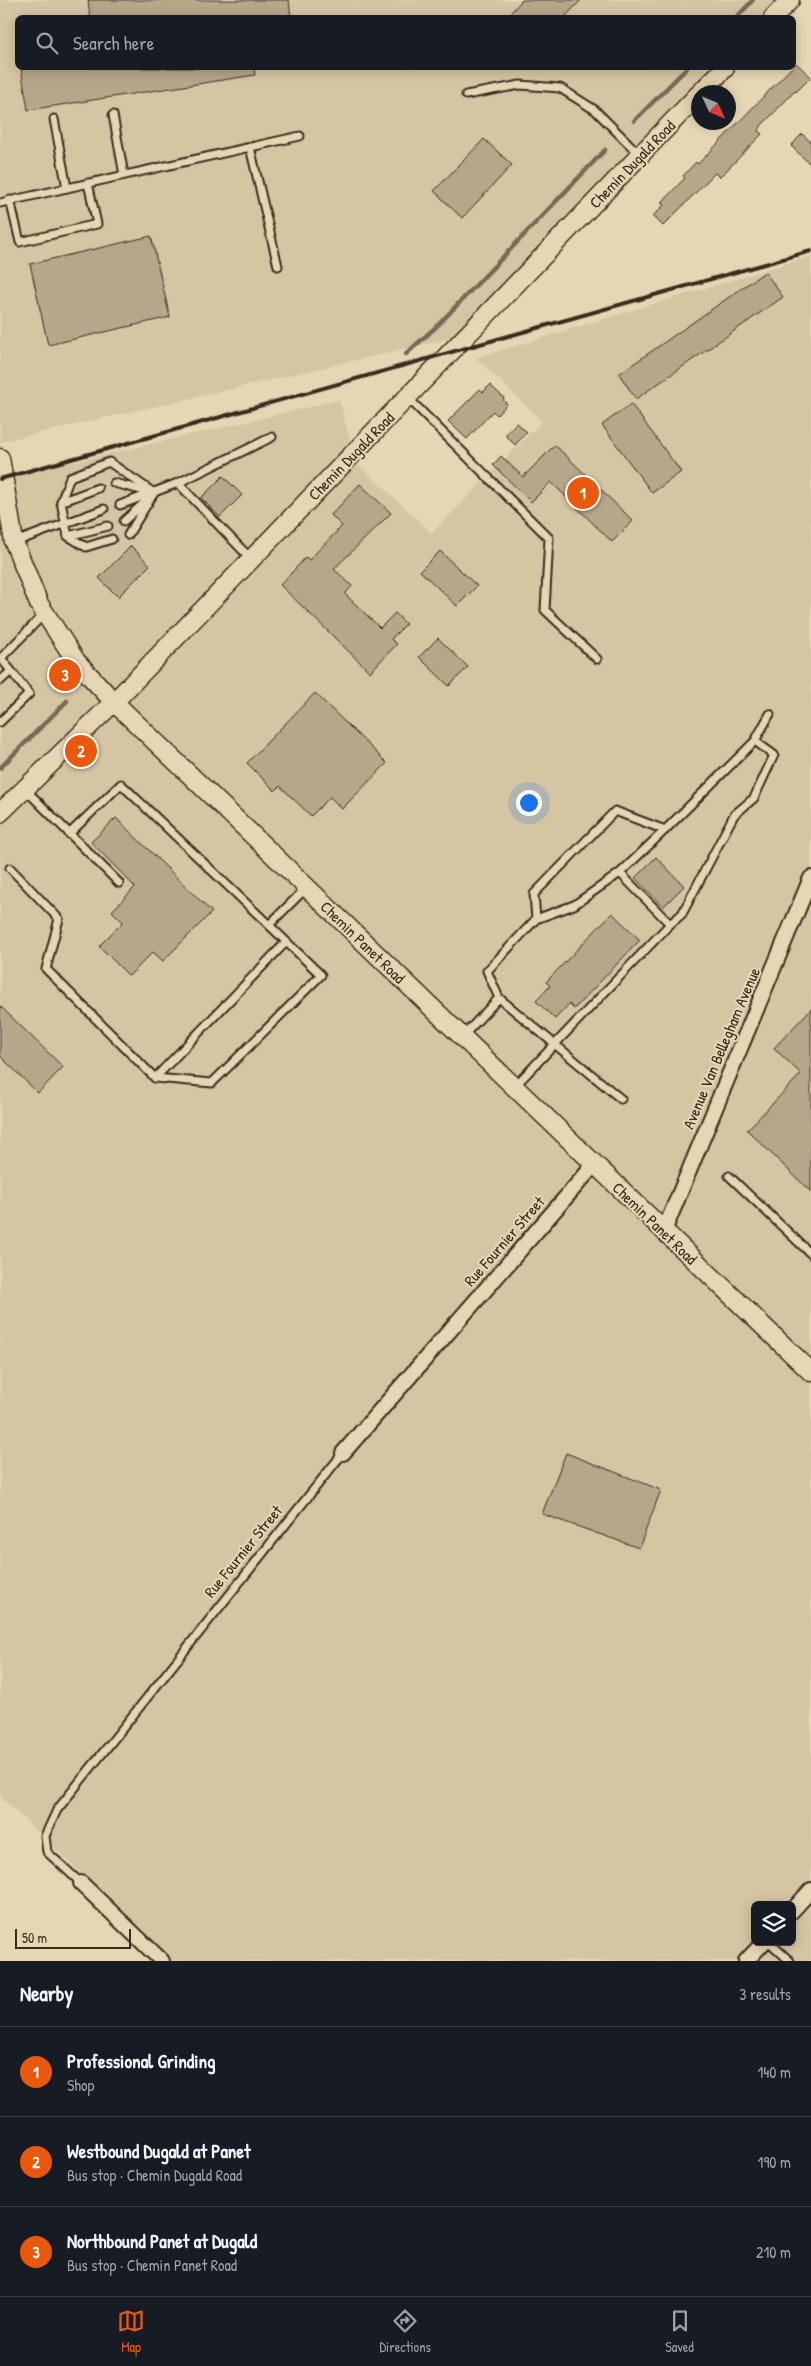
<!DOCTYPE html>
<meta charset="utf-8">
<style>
body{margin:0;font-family:"Patrick Hand",sans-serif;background:#242831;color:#f1f3f6}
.controls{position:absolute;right:15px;bottom:15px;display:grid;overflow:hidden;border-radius:8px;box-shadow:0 2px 12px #0003}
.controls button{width:45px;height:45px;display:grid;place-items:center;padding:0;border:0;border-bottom:1px solid #363941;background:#171b24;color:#f1f3f6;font:25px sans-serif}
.compass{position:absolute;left:691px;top:85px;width:45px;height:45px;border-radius:50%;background:#171b24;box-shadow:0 2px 12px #0003;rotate:134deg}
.scale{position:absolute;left:15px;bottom:12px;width:116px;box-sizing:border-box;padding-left:5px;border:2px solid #3b2a1e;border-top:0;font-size:14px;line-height:18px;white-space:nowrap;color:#3b2a1e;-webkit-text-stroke:4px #e7d6b3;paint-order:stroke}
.you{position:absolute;left:528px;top:802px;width:18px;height:18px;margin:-12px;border:4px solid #fff;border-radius:50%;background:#1a73e8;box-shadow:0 0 0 8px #1a73e833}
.badge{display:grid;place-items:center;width:32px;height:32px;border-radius:50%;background:#ea580c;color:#fff;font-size:16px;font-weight:700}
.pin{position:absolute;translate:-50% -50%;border:2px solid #fff;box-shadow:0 1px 5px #0006}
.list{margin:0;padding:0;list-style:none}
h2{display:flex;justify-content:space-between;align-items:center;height:65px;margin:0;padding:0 20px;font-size:21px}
h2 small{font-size:16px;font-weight:400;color:#9ea1a6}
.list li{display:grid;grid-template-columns:32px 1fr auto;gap:15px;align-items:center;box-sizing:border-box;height:90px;padding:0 20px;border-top:1px solid #363941}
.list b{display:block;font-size:19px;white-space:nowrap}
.list p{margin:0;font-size:16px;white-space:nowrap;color:#9ea1a6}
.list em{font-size:16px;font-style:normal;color:#9ea1a6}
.icon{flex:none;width:28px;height:28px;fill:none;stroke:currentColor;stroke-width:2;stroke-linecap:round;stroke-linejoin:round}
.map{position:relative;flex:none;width:811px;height:1961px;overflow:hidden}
.search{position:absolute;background:#171b24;box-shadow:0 2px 12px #0003;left:15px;right:15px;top:15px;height:55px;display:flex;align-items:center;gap:12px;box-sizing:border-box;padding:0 18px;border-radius:8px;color:#9ea1a6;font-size:19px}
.sheet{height:335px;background:#171b24}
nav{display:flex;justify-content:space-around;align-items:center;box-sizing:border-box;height:70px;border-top:1px solid #363941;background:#171b24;font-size:14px;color:#9ea1a6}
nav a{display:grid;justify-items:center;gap:2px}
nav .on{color:#ea580c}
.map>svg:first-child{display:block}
.built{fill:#d6c5a3;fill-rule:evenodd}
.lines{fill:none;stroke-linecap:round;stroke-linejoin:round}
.stream{stroke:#796854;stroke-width:4.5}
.building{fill:#b7a689;stroke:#3b2a1e}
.service-casing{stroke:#3b2a1e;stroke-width:11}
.minor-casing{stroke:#3b2a1e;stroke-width:18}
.tertiary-casing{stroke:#3b2a1e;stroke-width:21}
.service{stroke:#e7d6b3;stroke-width:7}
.minor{stroke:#e7d6b3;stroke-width:14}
.tertiary{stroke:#e7d6b3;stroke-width:18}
.rail{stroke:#3b2a1e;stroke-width:4}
.labels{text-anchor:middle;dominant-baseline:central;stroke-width:4;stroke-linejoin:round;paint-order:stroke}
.street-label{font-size:16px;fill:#3b2a1e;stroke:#e7d6b3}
</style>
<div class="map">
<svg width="811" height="1961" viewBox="0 0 811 1961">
<rect width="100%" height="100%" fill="#e7d6b3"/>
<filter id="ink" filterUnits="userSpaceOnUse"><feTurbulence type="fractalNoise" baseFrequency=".02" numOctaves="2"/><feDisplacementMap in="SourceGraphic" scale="10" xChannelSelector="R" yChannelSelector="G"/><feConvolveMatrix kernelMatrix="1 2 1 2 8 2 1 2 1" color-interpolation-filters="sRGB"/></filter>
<g filter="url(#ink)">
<g class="built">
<polygon points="0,0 777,0 760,18 18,18 18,68 712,68 452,338 0,442"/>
<path d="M811 256V1961H172L0 1796V479L339 400 356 462 432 533 542 421 476 358ZM755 1905H792V1942H755Z"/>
</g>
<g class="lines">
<g class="stream">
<polyline points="736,18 753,0"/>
<polyline points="634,121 687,68"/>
<polyline points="406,354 438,325 605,150"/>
<polyline points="0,768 67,701"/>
</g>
</g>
<g class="building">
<polygon points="88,0 289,0 291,18 90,18"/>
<polygon points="522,0 581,0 564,18 506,18"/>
<polygon points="796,63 811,77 796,92 795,91 762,125 758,131 762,134 720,177 715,173 663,226 653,216 664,205 661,203 685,178 683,176 696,162 698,164"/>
<polygon points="21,68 254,68 255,75 28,110"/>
<polygon points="802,134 811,142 811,165 791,146"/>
<polygon points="484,139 512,165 462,218 434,191"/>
<polygon points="151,236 170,317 48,345 30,264"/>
<polygon points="765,272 783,297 636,399 619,374"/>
<polygon points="490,385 504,398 503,400 507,404 497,415 493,411 467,439 448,421 480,389 483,392"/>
<polygon points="631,404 681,472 652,493 602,425"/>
<polygon points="516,423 527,432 515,445 505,435"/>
<polygon points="555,445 633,521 612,542 551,482 531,502 493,465 501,456 523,477"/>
<polygon points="223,476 242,495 220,517 201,498"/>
<polygon points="360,484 391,513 334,569 352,586 345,594 380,628 395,613 406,624 391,639 397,644 370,672 280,585 306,557 309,560 342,526 331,515"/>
<polygon points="131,546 150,565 118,597 99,578"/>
<polygon points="440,551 477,586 457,606 420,571"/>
<polygon points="438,638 468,667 449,686 419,657"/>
<polygon points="315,693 387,763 342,809 330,797 311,816 280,786 275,791 247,763"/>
<polygon points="116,818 212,912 163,961 153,952 129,976 99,946 123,922 112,911 135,887 91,842"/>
<polygon points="656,857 684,886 663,907 635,878"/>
<polygon points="612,913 640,940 574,1009 569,1004 555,1019 536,1001 550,986 546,982"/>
<polygon points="0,1006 63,1067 38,1093 0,1056"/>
<polygon points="811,1009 811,1192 747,1130 801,1074 774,1048"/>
<polygon points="566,1453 661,1490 639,1548 542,1514"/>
</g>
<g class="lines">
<defs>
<g id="service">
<polyline points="466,95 520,85 560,88 595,110 640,155"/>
<polyline points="113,115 124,175"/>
<polyline points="54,119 67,188"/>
<polyline points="250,147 278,266"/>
<polyline points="10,200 20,242 97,224 88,183"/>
<polyline points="0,203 300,136"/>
<polyline points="408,398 549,538 545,610 597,659"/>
<polyline points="114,483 149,492"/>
<polyline points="178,483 272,437"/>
<polyline points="61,502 98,488"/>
<polyline points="120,505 178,483 251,559"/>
<polyline points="124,521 147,500"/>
<polyline points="128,535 154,493"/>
<polyline points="68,536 108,526"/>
<polyline points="112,539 86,547 68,536 61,502 70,477 109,462 154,493"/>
<polyline points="15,542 104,509"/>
<polyline points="0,681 11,671"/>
<polyline points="0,722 29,694 1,658 45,613"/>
<polyline points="755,741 770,714"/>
<polyline points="25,789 119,883"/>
<polyline points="69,834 121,784 269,925 307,887"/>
<polyline points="10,868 59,919 46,969 155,1078 212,1083 321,975 269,925"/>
<polyline points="620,873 665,830"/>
<polyline points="536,919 534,894 615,811 665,830 755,741 774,755 754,798 734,815 682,914 670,924"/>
<polyline points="463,1036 499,998"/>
<polyline points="155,1078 286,942"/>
<polyline points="514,1087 670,924 620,873 574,905 536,919 487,971 499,998 621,1099"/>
<polyline points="729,1176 811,1254"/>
<polyline points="81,1883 47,1852 45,1836 57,1810 343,1453"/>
<polyline points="769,1942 790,1961"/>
</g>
<g id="minor">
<polyline points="664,1231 811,878"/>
<polyline points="343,1453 594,1165"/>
<polyline points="81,1883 162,1961"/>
<polyline points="792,1911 811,1890"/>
<polyline points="746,1961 764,1942"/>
</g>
<g id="tertiary">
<polyline points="773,18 790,0"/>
<polyline points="701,92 725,68"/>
<polyline points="0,458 14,542 39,604 76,661 114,702 811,1372"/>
<polyline points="0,813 114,702 698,95"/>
</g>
</defs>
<use href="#service" class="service-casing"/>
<use href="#minor" class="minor-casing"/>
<use href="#tertiary" class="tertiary-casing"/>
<use href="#service" class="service"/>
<use href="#minor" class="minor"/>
<use href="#tertiary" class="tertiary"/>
<polyline class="rail" points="0,479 811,251"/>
</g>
</g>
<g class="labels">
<g class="street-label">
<text transform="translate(632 164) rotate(-46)">Chemin Dugald Road</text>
<text transform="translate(351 456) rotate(-46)">Chemin Dugald Road</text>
<text transform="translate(363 942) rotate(44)">Chemin Panet Road</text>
<text transform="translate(721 1048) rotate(-67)">Avenue Van Bellegham Avenue</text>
<text transform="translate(655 1223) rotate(44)">Chemin Panet Road</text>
<text transform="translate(504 1241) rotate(-49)">Rue Fournier Street</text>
<text transform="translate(243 1551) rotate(-51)">Rue Fournier Street</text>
</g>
</g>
</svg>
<div class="controls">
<button><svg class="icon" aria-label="layers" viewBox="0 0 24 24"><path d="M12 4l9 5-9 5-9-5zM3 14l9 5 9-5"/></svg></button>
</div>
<svg class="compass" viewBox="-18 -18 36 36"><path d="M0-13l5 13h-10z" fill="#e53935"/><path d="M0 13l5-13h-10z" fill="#9ea1a6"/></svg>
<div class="scale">50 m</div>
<div class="you"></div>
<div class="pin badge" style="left:583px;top:493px">1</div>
<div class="pin badge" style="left:81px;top:751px">2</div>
<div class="pin badge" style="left:65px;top:675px">3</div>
<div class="search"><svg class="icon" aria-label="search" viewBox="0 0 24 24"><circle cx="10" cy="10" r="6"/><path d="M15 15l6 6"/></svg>Search here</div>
</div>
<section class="sheet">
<h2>Nearby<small>3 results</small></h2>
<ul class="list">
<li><span class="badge">1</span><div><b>Professional Grinding</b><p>Shop</p></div><em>140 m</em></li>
<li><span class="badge">2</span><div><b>Westbound Dugald at Panet</b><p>Bus stop · Chemin Dugald Road</p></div><em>190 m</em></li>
<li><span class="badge">3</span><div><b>Northbound Panet at Dugald</b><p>Bus stop · Chemin Panet Road</p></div><em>210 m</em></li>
</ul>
</section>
<nav>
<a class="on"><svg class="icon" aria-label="map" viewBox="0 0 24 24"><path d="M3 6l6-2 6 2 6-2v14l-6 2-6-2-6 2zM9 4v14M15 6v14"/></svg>Map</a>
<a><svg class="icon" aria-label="directions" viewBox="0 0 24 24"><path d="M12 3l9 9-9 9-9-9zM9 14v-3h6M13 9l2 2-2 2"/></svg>Directions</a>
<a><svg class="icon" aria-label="saved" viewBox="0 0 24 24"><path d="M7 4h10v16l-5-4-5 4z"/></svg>Saved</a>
</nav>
